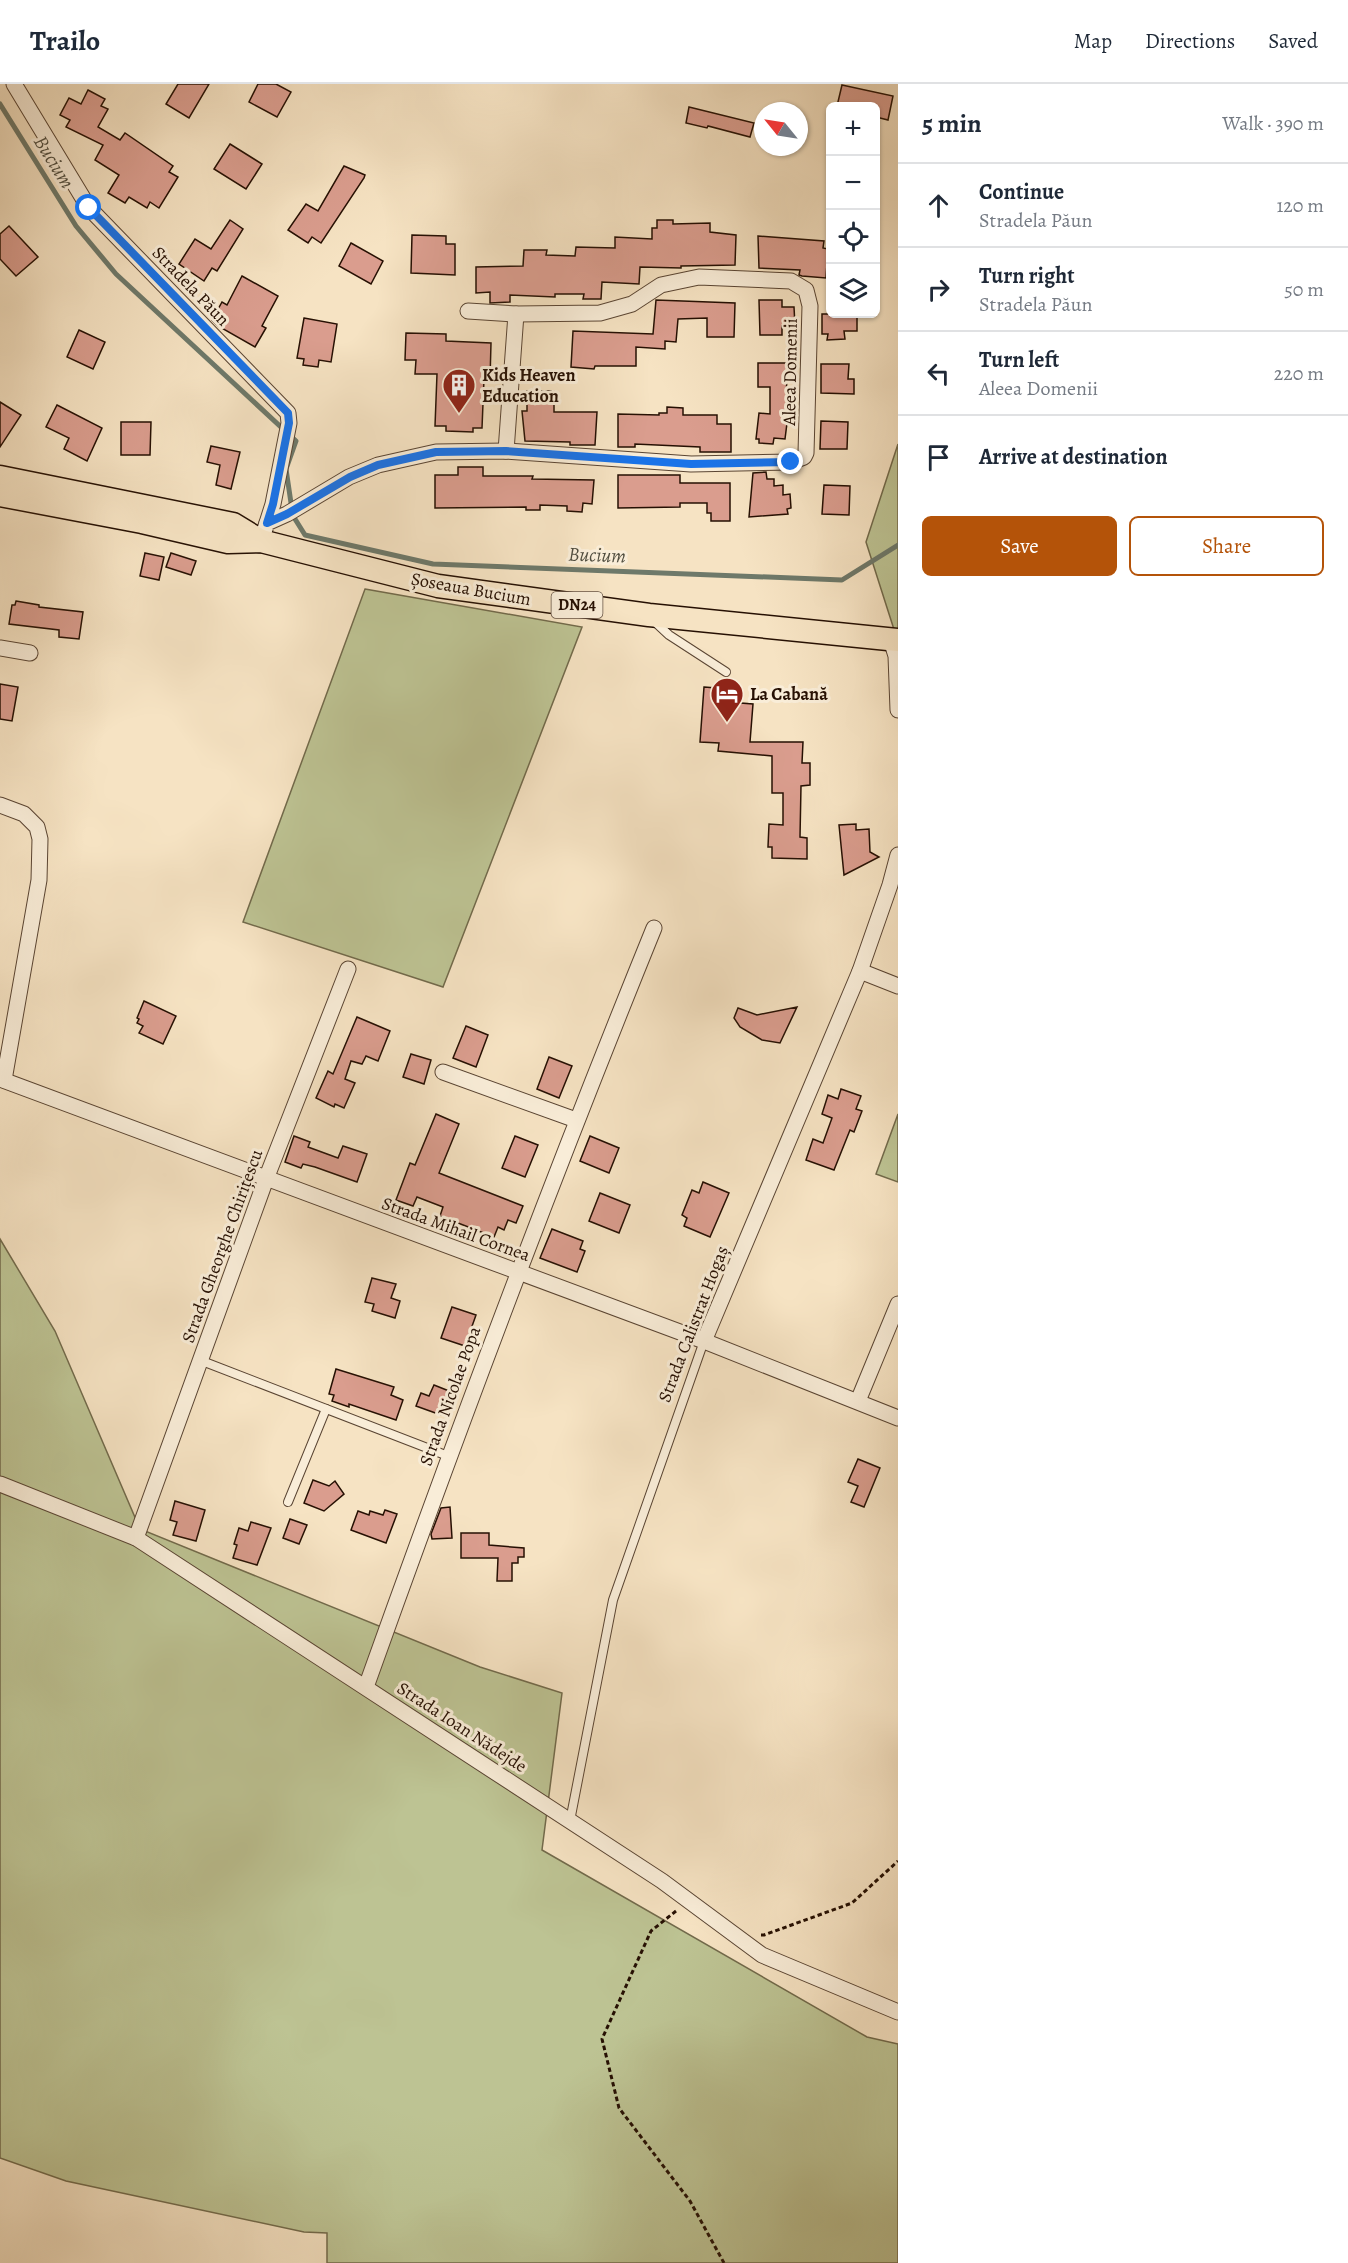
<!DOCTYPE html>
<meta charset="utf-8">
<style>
body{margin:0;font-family:Alegreya,serif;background:#f6f6f7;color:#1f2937}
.controls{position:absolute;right:18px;top:18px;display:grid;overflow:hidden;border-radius:9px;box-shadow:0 2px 4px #0004}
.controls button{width:54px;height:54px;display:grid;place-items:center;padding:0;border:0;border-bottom:2px solid #e0e1e3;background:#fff;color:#1f2937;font:30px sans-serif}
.compass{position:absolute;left:754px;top:18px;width:54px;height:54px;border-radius:50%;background:#fff;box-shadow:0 2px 4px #0004;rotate:300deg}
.stop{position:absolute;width:18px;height:18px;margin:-14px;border:4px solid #1a73e8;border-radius:50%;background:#fff}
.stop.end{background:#1a73e8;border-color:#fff;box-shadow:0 2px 6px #0008}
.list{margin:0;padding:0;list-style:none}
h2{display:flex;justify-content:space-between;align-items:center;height:78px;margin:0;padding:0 24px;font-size:26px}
h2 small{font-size:20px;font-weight:400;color:#747a83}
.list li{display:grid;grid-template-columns:39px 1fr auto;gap:18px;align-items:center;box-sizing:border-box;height:84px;padding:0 24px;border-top:2px solid #e0e1e3}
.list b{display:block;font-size:22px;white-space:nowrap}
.list p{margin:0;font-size:20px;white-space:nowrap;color:#747a83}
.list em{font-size:20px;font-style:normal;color:#747a83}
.actions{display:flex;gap:12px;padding:18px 24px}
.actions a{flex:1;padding:14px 0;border:2px solid #b45309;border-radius:9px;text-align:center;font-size:21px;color:#b45309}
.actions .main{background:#b45309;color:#fff}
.icon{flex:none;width:33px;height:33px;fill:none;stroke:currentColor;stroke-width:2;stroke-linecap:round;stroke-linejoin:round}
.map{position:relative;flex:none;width:898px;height:2179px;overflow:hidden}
header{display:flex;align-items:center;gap:36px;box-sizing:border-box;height:84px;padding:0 30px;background:#fff;border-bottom:2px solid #e0e1e3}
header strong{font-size:28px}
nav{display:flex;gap:33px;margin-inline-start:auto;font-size:21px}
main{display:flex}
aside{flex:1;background:#fff}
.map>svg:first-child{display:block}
.green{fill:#bdc393;stroke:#726a4b;stroke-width:1.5}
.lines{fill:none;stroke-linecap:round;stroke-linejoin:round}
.stream{stroke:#6e796a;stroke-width:5}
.building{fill:#da9d8e;stroke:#261003;stroke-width:1.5}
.lane-casing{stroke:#5a4533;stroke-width:10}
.street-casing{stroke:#5a4533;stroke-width:17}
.primary-casing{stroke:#261003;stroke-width:25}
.path{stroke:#261003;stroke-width:3;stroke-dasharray:4.5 3;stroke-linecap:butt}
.lane{stroke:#f9edd8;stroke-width:8}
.street{stroke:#f9edd8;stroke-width:15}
.primary{stroke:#f6e3c3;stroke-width:22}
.route{stroke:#1a73e8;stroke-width:8}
.labels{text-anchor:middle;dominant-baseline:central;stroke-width:6;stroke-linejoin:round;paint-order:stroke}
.shield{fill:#f9edd8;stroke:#655243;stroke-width:1.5}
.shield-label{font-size:16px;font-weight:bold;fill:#261003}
.street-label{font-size:18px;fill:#261003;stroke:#f9edd8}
.poi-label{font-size:18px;font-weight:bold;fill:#261003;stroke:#f9edd8;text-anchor:start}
.water-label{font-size:20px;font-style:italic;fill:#504d3f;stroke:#f9edd8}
</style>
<header>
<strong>Trailo</strong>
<nav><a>Map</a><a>Directions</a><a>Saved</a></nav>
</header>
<main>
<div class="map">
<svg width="898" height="2179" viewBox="0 0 898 2179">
<rect width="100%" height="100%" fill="#f6e3c3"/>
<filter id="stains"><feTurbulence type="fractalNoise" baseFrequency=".00333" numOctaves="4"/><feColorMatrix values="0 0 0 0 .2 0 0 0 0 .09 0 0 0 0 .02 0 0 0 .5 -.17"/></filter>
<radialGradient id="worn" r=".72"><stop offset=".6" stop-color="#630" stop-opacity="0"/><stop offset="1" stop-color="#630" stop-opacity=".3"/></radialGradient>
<g class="green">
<polygon points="898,360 898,558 866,458"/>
<polygon points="365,505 582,543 443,903 243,838"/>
<polygon points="898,1030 898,1098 876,1090"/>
<polygon points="0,1155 55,1247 140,1445 480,1583 562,1609 542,1766 867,1953 898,1960 898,2179 327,2179 327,2149 304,2148 66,2097 0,2074"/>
</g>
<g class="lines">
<g class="stream">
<polyline points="0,20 76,142 116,190 296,357 286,385 291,419"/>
<polyline points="295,435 305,451 433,480 842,496 898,461"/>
</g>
</g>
<g class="building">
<polygon points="178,0 209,0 189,34 166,20"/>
<polygon points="258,0 276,0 291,8 277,33 249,18"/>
<polygon points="842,1 893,12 888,36 876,33 876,22 837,22"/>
<polygon points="88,6 105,15 101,22 108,25 98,43 120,56 125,49 173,82 169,88 178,93 159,124 150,118 147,124 129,113 125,119 108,109 119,91 95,76 103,61 66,43 70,36 60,31 69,14 81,20"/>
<polygon points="689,23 754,39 750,53 708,42 707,44 686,39"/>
<polygon points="230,60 262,80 246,105 214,85"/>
<polygon points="344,82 365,91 364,94 321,159 312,153 308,159 288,146 306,120 318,127"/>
<polygon points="230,136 243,145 217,187 212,184 204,197 179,180 195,155 211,165"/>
<polygon points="657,136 673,136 673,140 710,139 710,148 736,151 735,181 681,182 681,184 640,183 639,200 602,198 601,215 583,215 584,210 555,210 555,213 510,211 510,218 490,219 490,208 476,209 476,183 523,182 524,166 547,166 546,171 575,172 576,163 615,164 615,153 652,155 652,144 657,144"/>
<polygon points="9,142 38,173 16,192 0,175 0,150"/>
<polygon points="412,151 446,152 446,160 455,160 455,191 411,189"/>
<polygon points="758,152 824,157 823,164 828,165 826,194 802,192 799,191 800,186 759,184"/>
<polygon points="351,159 383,177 371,200 339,182"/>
<polygon points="242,192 278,212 262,242 266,244 255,263 218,242 212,236 222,218 227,221"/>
<polygon points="656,216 735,219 734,253 707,253 707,234 678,235 676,258 665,257 665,265 636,263 636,282 595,282 594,285 571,283 573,247 653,250"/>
<polygon points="759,216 782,216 782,223 794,223 795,242 782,242 782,251 760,251"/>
<polygon points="822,230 857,230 857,247 844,247 845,255 827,256 828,250 822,250"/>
<polygon points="304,234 337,240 331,278 319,276 318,283 303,281 304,275 297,274"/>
<polygon points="79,246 105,258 93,285 67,273"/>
<polygon points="406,249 446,250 446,257 491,259 490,295 484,295 482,344 473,344 473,348 446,347 446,342 435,342 437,290 415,290 416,276 405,276"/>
<polygon points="758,279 787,279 786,331 788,331 785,355 774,354 773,360 759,359 759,355 756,355 759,329 770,330 770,303 758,303"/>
<polygon points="821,280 849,280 848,295 854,295 854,310 821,309"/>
<polygon points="527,307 554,307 554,328 597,328 595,361 570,361 570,358 525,357 522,327 527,327"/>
<polygon points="0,318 21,331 0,363"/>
<polygon points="57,321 102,344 87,377 64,365 69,354 46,343"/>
<polygon points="667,323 683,324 683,331 717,331 717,340 731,340 731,368 700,368 700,363 635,360 635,363 618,363 618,330 659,331 659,329 667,329"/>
<polygon points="821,337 848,338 847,365 820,365"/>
<polygon points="121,338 151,338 150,371 121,371"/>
<polygon points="211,362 240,368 231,405 216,401 220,381 207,378"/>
<polygon points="458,383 483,383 483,392 533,392 532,395 594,396 592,420 583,419 582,428 567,427 567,422 540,421 540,426 526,426 526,423 435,424 435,391 458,391"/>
<polygon points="766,388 767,395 774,395 774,402 783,401 783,411 790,410 791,424 787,425 788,430 749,433 753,389"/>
<polygon points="618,391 680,391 680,399 730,399 730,437 711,437 711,429 707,429 707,419 680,419 680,423 618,424"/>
<polygon points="824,401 850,402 849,431 822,430"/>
<polygon points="145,469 164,473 159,496 140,492"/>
<polygon points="171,469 196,477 191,491 166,483"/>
<polygon points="16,517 39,521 39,523 83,528 79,555 59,553 59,546 9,540 12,521 15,521"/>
<polygon points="0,600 18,603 12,637 0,635"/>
<polygon points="704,603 729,605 728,618 753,620 750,658 803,658 802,679 810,679 810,701 801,702 800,753 807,754 807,775 772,774 772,763 768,763 769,740 783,741 783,709 772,709 772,672 718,667 719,659 700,658"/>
<polygon points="856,740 856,746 869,745 870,768 879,773 844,791 839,741"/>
<polygon points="144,917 176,932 163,960 139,949 143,942 137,939 139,935 137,934"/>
<polygon points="797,923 780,959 762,956 740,943 734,934 738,924 757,931"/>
<polygon points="357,933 390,947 378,977 366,972 362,980 351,977 345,995 355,999 344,1024 335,1020 334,1023 316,1014 328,987 333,990"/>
<polygon points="466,942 488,951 476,983 453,974"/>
<polygon points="411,970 431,976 424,1000 403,993"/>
<polygon points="549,973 572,982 559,1014 537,1005"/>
<polygon points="841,1005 861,1012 856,1025 862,1027 854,1048 850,1046 834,1086 806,1076 813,1055 823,1059 832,1034 822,1030 828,1011 838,1015"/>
<polygon points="436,1030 459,1040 439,1089 523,1122 516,1139 508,1136 504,1146 498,1143 494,1153 440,1132 443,1123 417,1113 413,1122 396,1116 410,1079 415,1081"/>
<polygon points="294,1052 310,1058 308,1063 338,1074 343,1062 367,1070 357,1098 315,1083 303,1080 301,1084 285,1078"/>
<polygon points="515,1052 538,1061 525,1093 502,1084"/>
<polygon points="590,1052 619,1064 609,1089 580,1077"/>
<polygon points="703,1098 729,1109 710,1153 684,1142 687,1134 682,1131 692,1106 699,1109"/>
<polygon points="600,1109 630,1121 619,1149 589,1137"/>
<polygon points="552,1145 583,1157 580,1165 585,1167 577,1188 540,1174"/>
<polygon points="372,1194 396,1200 391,1214 400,1217 395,1234 372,1227 374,1220 365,1218"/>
<polygon points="452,1223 476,1231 465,1262 441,1254"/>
<polygon points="336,1285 394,1303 391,1311 403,1316 396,1336 349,1320 349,1323 332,1317 334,1311 329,1310"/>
<polygon points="434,1301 449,1307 441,1331 416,1322 421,1309 429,1312"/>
<polygon points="858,1375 880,1384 864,1423 851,1418 858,1402 848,1398"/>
<polygon points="313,1396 329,1402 335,1397 344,1410 324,1427 304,1419"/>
<polygon points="175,1417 205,1426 196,1457 173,1451 177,1438 170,1436"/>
<polygon points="450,1423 452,1454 432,1455 431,1450 441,1424"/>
<polygon points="385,1426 397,1430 386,1459 351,1446 358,1427 369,1431 370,1427 383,1431"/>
<polygon points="290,1435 307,1441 299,1460 283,1454"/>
<polygon points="251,1438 271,1444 257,1481 233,1474 237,1461 234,1460 239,1444 248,1447"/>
<polygon points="461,1449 489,1449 489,1461 524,1464 524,1473 518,1473 518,1479 512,1479 512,1497 497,1497 498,1474 461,1474"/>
</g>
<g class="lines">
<defs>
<g id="lane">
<polyline points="654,537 669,551 726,588"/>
<polyline points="202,1277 448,1372"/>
<polyline points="288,1418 326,1325"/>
<polyline points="570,1737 613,1516 704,1257"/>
</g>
<g id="street">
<polyline points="14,0 89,124 288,329 289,339 273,420 267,439"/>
<polyline points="506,367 516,230"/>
<polyline points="261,457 267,439 287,430 349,393 378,381 436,368 506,367 691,380 791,378 804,373 806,369 810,222 806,206 791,197 699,193 661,201 632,220 600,229 516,230 468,227"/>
<polyline points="891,556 896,572 898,626"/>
<polyline points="0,564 30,569"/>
<polyline points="0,721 24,730 37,743 40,755 39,796 4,996"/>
<polyline points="860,887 898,902"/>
<polyline points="443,988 576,1036"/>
<polyline points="0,995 704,1257 898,1334"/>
<polyline points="704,1257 860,887 890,801 898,771"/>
<polyline points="858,1317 898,1220"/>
<polyline points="0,1400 136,1454 662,1797 762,1871 898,1928"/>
<polyline points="136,1454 266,1095 348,885"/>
<path d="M366 1603C457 1348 552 1095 654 844"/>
</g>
<g id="primary">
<polyline points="0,393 233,440 261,457"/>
<polyline points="0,411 142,438 228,458 261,457 438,502 649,531 898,556"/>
</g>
</defs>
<use href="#lane" class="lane-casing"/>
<use href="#street" class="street-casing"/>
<use href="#primary" class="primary-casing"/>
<g class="path">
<polyline points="676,1827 651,1847 602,1955 619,2024 690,2117 724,2179"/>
<polyline points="761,1851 764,1851 852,1819 898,1777"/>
</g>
<use href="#lane" class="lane"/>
<use href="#street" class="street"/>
<use href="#primary" class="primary"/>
</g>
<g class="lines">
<polyline class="route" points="89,124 288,329 289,339 273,420 267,439 287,430 350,393 378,381 436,368 506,367 691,380 791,378"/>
</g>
<defs>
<symbol id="building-pin" viewBox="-11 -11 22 30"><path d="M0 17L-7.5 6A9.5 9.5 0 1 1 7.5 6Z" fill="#8f2418" stroke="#f9edd8"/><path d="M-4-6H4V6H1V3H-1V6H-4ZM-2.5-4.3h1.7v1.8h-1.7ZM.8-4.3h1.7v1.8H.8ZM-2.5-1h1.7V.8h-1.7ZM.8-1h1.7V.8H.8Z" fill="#fff"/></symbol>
<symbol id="hotel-pin" viewBox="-11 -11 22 30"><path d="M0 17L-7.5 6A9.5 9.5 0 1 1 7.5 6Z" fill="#8f2418" stroke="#f9edd8"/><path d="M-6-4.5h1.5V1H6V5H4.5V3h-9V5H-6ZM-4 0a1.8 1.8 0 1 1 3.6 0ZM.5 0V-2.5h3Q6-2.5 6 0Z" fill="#fff"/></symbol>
</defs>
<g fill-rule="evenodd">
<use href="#building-pin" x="440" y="282" width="38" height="52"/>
<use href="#hotel-pin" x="708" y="591" width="38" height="52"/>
</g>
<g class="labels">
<rect class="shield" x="551.5" y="508" width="51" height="26" rx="4.5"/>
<g class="shield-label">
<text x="577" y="521">DN24</text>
</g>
<g class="street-label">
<text transform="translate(191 202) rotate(46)">Stradela Păun</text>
<text transform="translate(790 288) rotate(-89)">Aleea Domenii</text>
<text transform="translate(471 505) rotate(10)">Șoseaua Bucium</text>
<text transform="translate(456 1145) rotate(20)">Strada Mihail Cornea</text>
<text transform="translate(222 1162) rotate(-70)">Strada Gheorghe Chirițescu</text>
<text transform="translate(693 1240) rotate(-69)">Strada Calistrat Hogaș</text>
<text transform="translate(450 1312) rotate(-70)">Strada Nicolae Popa</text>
<text transform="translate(462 1643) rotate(33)">Strada Ioan Nădejde</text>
</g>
<g class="poi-label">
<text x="482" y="291">Kids Heaven<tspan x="482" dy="21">Education</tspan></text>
<text x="750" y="610">La Cabană</text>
</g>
<g class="water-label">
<text transform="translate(54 78) rotate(58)">Bucium</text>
<text transform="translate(597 471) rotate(2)">Bucium</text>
</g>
</g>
<rect width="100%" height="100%" filter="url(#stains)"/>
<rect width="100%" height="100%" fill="url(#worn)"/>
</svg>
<div class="controls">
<button>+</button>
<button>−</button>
<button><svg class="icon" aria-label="locate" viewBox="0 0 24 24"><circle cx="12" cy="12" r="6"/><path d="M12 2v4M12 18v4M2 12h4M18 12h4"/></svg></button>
<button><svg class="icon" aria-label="layers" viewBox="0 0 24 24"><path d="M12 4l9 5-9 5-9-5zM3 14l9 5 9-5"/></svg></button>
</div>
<svg class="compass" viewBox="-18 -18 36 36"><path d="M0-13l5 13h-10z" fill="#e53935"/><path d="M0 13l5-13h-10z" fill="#747a83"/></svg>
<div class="stop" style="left:89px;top:124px"></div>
<div class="stop end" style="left:791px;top:378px"></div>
</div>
<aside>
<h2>5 min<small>Walk · 390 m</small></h2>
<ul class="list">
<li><svg class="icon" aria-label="ahead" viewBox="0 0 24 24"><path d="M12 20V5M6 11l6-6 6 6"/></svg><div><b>Continue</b><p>Stradela Păun</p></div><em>120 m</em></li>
<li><svg class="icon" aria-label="right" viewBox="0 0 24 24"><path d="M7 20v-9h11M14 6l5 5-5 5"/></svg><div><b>Turn right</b><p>Stradela Păun</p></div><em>50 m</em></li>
<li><svg class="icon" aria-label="left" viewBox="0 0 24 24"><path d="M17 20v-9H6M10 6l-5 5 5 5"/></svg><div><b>Turn left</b><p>Aleea Domenii</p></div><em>220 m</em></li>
<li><svg class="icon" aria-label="arrive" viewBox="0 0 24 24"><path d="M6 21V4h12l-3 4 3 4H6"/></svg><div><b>Arrive at destination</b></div></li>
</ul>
<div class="actions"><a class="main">Save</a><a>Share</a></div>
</aside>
</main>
